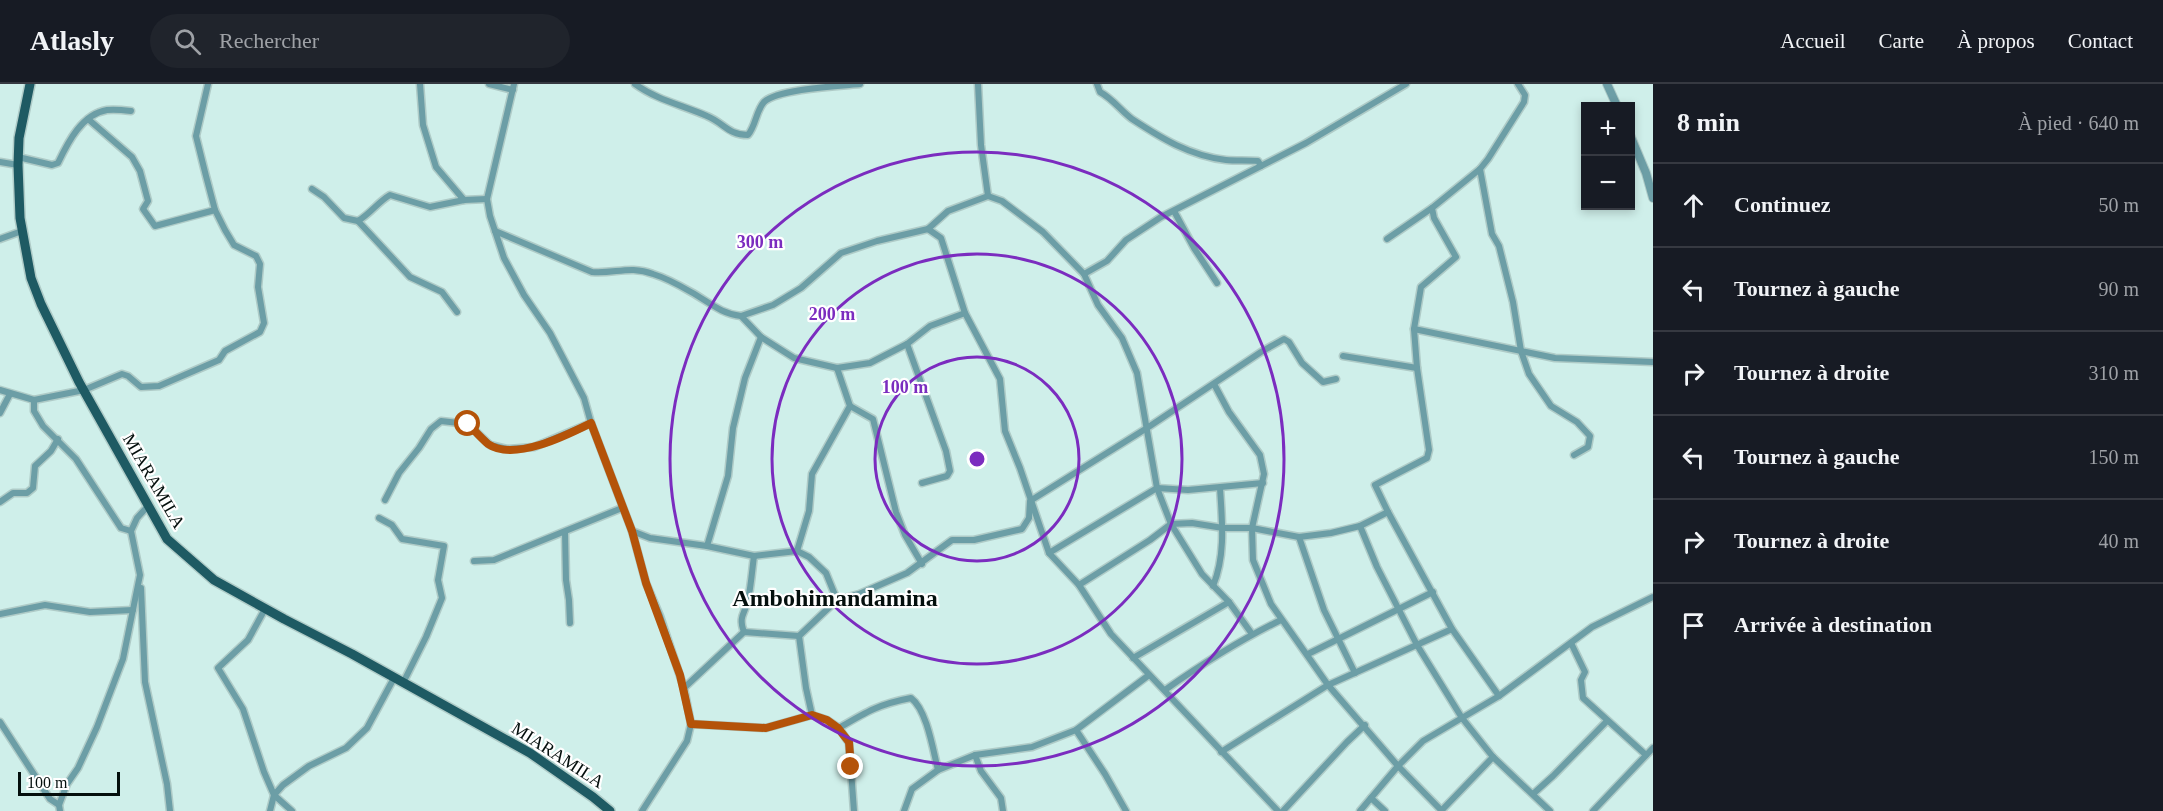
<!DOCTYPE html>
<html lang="fr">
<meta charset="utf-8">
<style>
body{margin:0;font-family:"Times New Roman",serif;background:#20242c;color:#f1f3f6}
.controls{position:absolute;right:18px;top:18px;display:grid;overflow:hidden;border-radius:0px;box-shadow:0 3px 9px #0003}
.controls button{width:54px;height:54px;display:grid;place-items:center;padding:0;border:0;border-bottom:2px solid #363941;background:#171b24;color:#f1f3f6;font:30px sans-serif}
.scale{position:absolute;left:18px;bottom:15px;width:102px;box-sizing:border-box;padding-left:6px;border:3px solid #040f0d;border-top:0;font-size:16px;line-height:21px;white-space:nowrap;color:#040f0d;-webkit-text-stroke:4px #fff;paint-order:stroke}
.stop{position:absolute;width:18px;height:18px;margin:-14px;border:4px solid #b45309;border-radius:50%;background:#fff}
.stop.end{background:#b45309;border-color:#fff;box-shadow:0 2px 6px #0008}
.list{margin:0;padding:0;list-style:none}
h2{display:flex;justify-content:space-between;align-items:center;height:78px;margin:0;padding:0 24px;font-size:26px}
h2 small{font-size:20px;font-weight:400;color:#9ea1a6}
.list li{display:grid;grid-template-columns:39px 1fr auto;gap:18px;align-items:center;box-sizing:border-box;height:84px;padding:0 24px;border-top:2px solid #363941}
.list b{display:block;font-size:22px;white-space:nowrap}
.list em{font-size:20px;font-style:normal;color:#9ea1a6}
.icon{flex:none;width:33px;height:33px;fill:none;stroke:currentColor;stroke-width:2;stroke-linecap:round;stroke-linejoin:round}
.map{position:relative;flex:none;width:1653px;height:727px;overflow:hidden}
header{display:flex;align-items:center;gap:36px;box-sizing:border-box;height:84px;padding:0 30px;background:#171b24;border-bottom:2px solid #363941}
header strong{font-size:28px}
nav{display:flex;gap:33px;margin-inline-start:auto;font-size:21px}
.search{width:420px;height:54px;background:#20242c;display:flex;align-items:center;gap:15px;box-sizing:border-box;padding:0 21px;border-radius:33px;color:#9ea1a6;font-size:22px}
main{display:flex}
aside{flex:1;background:#171b24}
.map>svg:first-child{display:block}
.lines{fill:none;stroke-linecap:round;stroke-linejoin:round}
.minor-casing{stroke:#afcbc7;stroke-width:9}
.tertiary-casing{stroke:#afcbc7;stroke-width:10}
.primary-casing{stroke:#afcbc7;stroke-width:12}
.minor{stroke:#6c9ea6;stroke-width:6}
.tertiary{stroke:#6c9ea6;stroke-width:8}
.primary{stroke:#1e5a63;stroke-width:9}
.route{stroke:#b45309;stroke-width:8}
.ring{fill:none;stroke:#7b2cbf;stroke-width:3}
.labels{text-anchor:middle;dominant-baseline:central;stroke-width:4.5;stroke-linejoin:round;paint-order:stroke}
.street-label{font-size:18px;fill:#040f0d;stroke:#fff}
.district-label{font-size:24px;font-weight:bold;fill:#040f0d;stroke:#fff}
.centre{fill:#7b2cbf;stroke:#fff;stroke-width:3}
.ring-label{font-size:18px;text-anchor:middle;font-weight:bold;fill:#7b2cbf;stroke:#fff;stroke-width:4.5;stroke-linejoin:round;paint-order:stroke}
</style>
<header>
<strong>Atlasly</strong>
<div class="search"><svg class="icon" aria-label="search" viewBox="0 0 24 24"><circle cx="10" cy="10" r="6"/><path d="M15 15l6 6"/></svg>Rechercher</div>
<nav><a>Accueil</a><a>Carte</a><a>À propos</a><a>Contact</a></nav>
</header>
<main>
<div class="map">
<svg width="1653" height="727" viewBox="0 0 1653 727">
<rect width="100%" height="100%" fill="#cfefea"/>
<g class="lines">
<defs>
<g id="minor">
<polyline points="420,0 423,41 436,83 464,116"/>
<polyline points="489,0 513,6"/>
<polyline points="514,0 487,115 490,132 504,174 524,211 550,249 584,314 591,339 632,447 646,499 660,532 684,604 691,640 687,657 642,727"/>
<path d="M635 0C657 16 682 21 707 32 724 39 728 51 748 51 756 41 756 27 764 18 778 5 839 2 860 0"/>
<polyline points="978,0 981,61 988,112"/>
<path d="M1097 0 1100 8C1113 15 1121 27 1132 35 1161 54 1190 72 1226 76 1236 77 1247 76 1258 77L1261 82"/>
<polyline points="88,35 132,73 140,87 148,117 143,125 155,142 215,126"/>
<path d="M18 73 52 81 58 79C68 58 82 30 107 26 115 25 123 26 131 27"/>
<polyline points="0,78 18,81"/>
<polyline points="1480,85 1492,150 1499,162 1513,218 1521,267 1529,290 1551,322 1577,338 1590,352 1588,363 1574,371"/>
<path d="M312 105 324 113 344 134 358 137C371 129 378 118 390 111L430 123 464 116 487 115"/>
<polyline points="1174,127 1194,164 1217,199"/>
<polyline points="358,137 410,193 442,208 457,228"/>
<polyline points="928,145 948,127 988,112 1002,117 1043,148 1084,190 1098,221 1122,254 1137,289 1157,404 1171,440 1202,490 1229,518 1252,550"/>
<path d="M495 147 592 188C615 190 630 181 653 190 666 194 679 201 691 208 709 218 721 230 741 232L761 253 794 274 837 284 870 279 907 260 930 242 965 229"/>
<polyline points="0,155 22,147"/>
<polyline points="1387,155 1432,124"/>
<polyline points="1084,190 1107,177 1126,156 1161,133 1306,59 1406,0"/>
<polyline points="741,232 773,221 801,204 841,169 877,157 928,145 941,154 965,229 1000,295 1005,347 1020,384 1049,469 1079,501 1111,550 1278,727"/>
<polyline points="1414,245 1555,274 1653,278"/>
<polyline points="907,260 946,367 950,387 947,392 922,399"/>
<polyline points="1343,272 1417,284"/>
<polyline points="1214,300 1229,328 1260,371 1264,390 1252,444 1253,476 1271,520 1328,601 1398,682 1442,727"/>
<polyline points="0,306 34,316 84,306 122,290 128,292 141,303 159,302 219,276 225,267 260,248 264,239 258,203 260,180 256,172 234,161 225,146 215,126 206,92 196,52 208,0"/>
<polyline points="34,316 34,327 43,342 76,375 121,444 131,447"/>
<polyline points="850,322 873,335 896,428 905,451 922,480"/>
<polyline points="0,329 10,310"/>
<polyline points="385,416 399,389 419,364 431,345 441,337 468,340 490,361 507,365 534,363 591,339"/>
<polyline points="0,418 13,409 27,409 33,404 35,382 51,367 58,355"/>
<polyline points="379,434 392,441 402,455 444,462 438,496 442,514 426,553 403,599"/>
<polyline points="1360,442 1377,483 1417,561 1462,634 1493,673 1550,727"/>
<polyline points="632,447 650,454 707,462 754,472 797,467 809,473 826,489 837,516"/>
<polyline points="565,448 566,496 569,516 570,539"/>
<polyline points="1299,453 1324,526 1355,589"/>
<polyline points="707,462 728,392 733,344 745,294 761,253"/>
<polyline points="797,467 809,427 812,390 850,322 837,284"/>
<polyline points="1049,469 1157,404 1188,406 1263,399"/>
<polyline points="474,477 494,476 622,424"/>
<polyline points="1079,501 1150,456 1171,440 1192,439 1223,444 1252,444 1299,453 1331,449 1360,442 1388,428"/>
<path d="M1213 502C1226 471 1222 436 1220 404"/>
<polyline points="141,504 145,598 167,700 170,727"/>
<polyline points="265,525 248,556 218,584 243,625 264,688 274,711 292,727"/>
<polyline points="0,530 45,521 90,528 133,526"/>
<path d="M744 548C738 532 745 530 748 516 751 502 752 487 754 472"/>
<polyline points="799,552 806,604 812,631"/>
<polyline points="1571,559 1585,588 1581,596 1583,614 1646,671"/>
<polyline points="1308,570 1433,508"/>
<polyline points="1133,574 1229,518"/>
<polyline points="684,604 744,548 799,552 837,516 859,510 907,489 952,456 974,456 1022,445 1029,434 1030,417 1147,344 1261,268 1284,255 1289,258 1302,279 1323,298 1336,295"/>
<path d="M1165 606C1202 580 1240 556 1281 536"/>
<polyline points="1499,612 1452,545 1388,428 1375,401 1427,374 1429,366 1417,284 1414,245 1421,203 1456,173 1434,134 1432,124 1480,85 1488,75 1524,18 1525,11 1518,0"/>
<polyline points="0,638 50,715 59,721"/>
<polyline points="691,640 766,644 812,631 827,636 839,644 849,659 854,727"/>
<path d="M839 644C866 628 879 620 911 614 927 626 933 666 938 686"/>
<polyline points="1076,646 1105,690 1126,727"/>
<polyline points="1221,668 1328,601 1452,545"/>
<polyline points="975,671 981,687 1001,714 1003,727"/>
<polyline points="1533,710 1553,692 1607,637"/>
<polyline points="1371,714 1385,727"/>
<polyline points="60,727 59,721 67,700 78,684 97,643 123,575 140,491 131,447 137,434 148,422"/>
<polyline points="270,727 274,711 283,701 309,682 346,664 367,644 394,594"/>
<polyline points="904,727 912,705 938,686 975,671 1032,663 1076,646 1149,591"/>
<polyline points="1283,727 1347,658 1365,641"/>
<polyline points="1360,727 1398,682 1423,657 1499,612 1592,543 1653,513"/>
<polyline points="1441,727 1493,673"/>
<polyline points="1593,727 1653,664"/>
</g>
<g id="tertiary">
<polyline points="1607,0 1617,22"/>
<polyline points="1630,51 1646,89 1653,114"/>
</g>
<polyline id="primary" points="30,0 19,54 18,81 20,134 31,194 41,220 79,298 167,455 214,496 284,535 352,570 530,669 593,713 610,727"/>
</defs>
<use href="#minor" class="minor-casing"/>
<use href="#tertiary" class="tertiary-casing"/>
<use href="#primary" class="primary-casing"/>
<use href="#minor" class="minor"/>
<use href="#tertiary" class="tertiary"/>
<use href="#primary" class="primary"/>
</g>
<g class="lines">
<path class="route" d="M468 340C474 346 481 354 488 360 514 378 567 351 591 339L632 447 646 499 680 591 691 640 766 644 812 631 827 636 838 644 849 658 851 683"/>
</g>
<g class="ring">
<circle cx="977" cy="375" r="102"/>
<circle cx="977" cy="375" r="205"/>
<circle cx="977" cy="375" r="307"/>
</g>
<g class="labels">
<g class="street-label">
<text transform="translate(154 397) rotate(60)">MIARAMILA</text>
<text transform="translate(558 671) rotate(33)">MIARAMILA</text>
</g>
<g class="district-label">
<text x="835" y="514">Ambohimandamina</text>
</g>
</g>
<circle cx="977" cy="375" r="9" class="centre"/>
<g class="ring-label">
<text x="760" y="164">300 m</text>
<text x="832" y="236">200 m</text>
<text x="905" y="309">100 m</text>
</g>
</svg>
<div class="controls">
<button>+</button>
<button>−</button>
</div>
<div class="scale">100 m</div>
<div class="stop" style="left:468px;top:340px"></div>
<div class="stop end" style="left:851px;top:683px"></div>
</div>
<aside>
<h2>8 min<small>À pied · 640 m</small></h2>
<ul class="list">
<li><svg class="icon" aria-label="ahead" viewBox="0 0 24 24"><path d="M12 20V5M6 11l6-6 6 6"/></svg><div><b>Continuez</b></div><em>50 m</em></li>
<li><svg class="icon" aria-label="left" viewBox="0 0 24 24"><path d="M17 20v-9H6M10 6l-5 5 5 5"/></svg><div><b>Tournez à gauche</b></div><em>90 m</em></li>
<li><svg class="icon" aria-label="right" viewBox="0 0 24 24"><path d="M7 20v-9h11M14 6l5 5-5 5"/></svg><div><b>Tournez à droite</b></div><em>310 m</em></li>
<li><svg class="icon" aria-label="left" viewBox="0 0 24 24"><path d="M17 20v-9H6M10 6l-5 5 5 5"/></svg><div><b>Tournez à gauche</b></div><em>150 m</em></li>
<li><svg class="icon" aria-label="right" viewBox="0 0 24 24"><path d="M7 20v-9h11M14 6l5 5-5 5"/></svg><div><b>Tournez à droite</b></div><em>40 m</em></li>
<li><svg class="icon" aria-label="arrive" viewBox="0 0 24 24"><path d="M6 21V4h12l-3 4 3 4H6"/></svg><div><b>Arrivée à destination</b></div></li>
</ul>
</aside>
</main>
